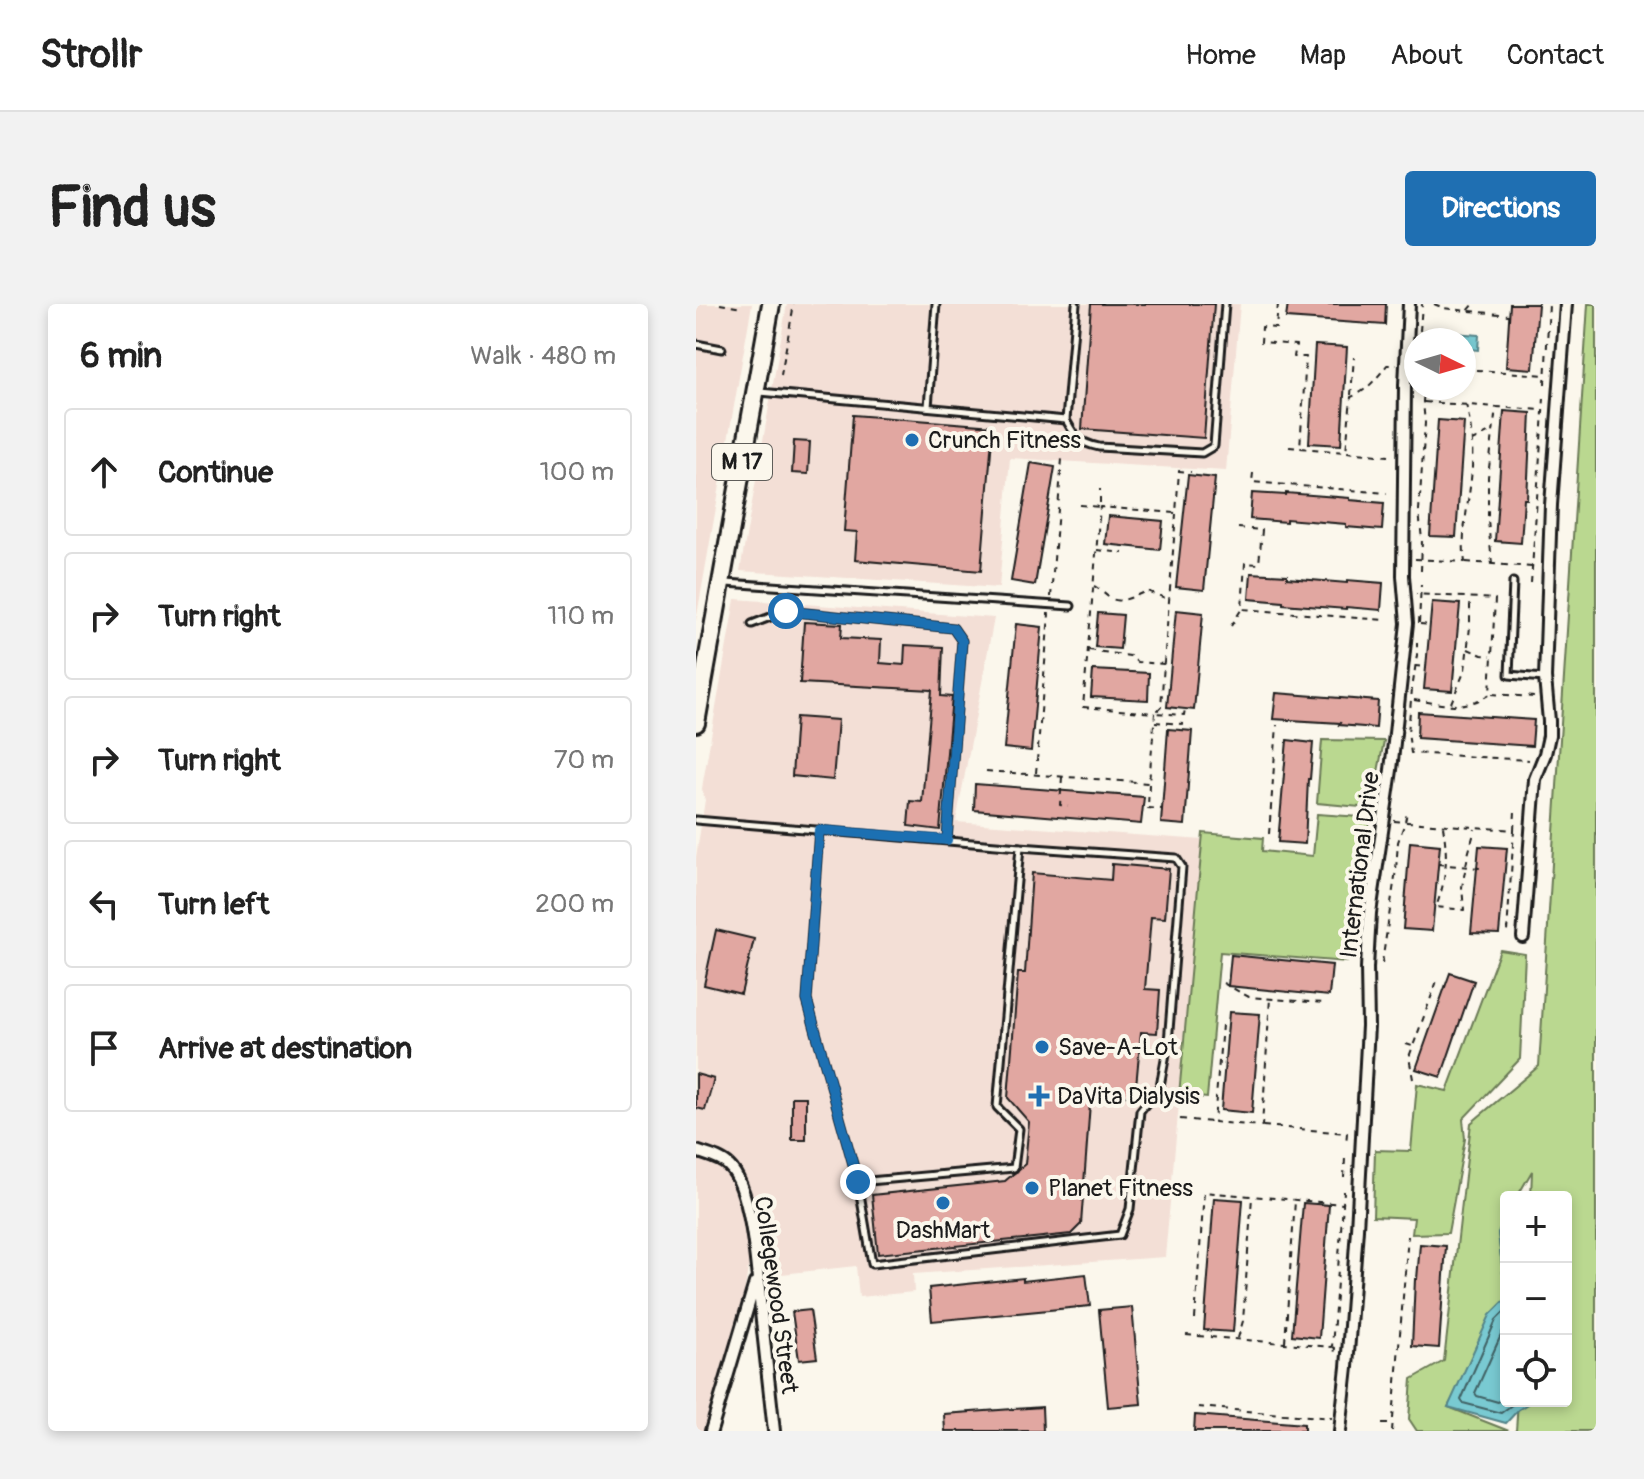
<!DOCTYPE html>
<meta charset="utf-8">
<style>
body{margin:0;font-family:Pangolin,sans-serif;background:#f2f2f2;color:#222}
.controls{position:absolute;right:24px;bottom:24px;display:grid;overflow:hidden;border-radius:8px;box-shadow:0 4px 12px #0003}
.controls button{width:72px;height:72px;display:grid;place-items:center;padding:0;border:0;border-bottom:2px solid #e0e0e0;background:#fff;color:#222;font:40px sans-serif}
.compass{position:absolute;left:708px;top:24px;width:72px;height:72px;border-radius:50%;background:#fff;box-shadow:0 4px 12px #0003;rotate:95deg}
.stop{position:absolute;width:24px;height:24px;margin:-18px;border:6px solid #1f6fb2;border-radius:50%;background:#fff}
.stop.end{background:#1f6fb2;border-color:#fff;box-shadow:0 2px 8px #0008}
.list{margin:0;padding:0;list-style:none}
h2{display:flex;justify-content:space-between;align-items:center;height:104px;margin:0;padding:0 32px;font-size:34px}
h2 small{font-size:26px;font-weight:400;color:#767676}
.list li{display:grid;grid-template-columns:52px 1fr auto;gap:24px;align-items:center;box-sizing:border-box;height:128px;margin:0 16px 16px;padding:0 16px;border:2px solid #e0e0e0;border-radius:8px}
.list b{display:block;font-size:30px;white-space:nowrap}
.list em{font-size:26px;font-style:normal;color:#767676}
.icon{flex:none;width:44px;height:44px;fill:none;stroke:currentColor;stroke-width:2;stroke-linecap:round;stroke-linejoin:round}
.map{position:relative;flex:none;width:900px;height:1127px;overflow:hidden;border-radius:8px}
header{display:flex;align-items:center;gap:48px;box-sizing:border-box;height:112px;padding:0 40px;background:#fff;border-bottom:2px solid #e0e0e0}
header strong{font-size:38px}
nav{display:flex;gap:44px;margin-inline-start:auto;font-size:28px}
.intro{display:flex;align-items:center;justify-content:space-between;box-sizing:border-box;height:192px;padding:0 48px}
h1{margin:0;font-size:56px}
.button{padding:20px 36px;border-radius:8px;background:#1f6fb2;color:#fff;font-size:28px;font-weight:700}
main{display:flex;gap:48px;padding:0 48px}
aside{flex:1;background:#fff;border-radius:8px;box-shadow:0 4px 12px #0003}
.map>svg:first-child{display:block}
.built{fill:#f3dfd6}
.green{fill:#bad890;stroke:#6b7a56;stroke-width:2}
.water{fill:#79cad2;stroke:#548489;stroke-width:2}
.lines{fill:none;stroke-linecap:round;stroke-linejoin:round}
.shore{stroke:#416265;stroke-width:2}
.building{fill:#e1a7a1;stroke:#1c1c1c;stroke-width:2}
.service-casing{stroke:#1c1c1c;stroke-width:11}
.minor-casing{stroke:#1c1c1c;stroke-width:16}
.primary-casing{stroke:#1c1c1c;stroke-width:22}
.path{stroke:#1c1c1c;stroke-width:2;stroke-dasharray:6 6;stroke-linecap:butt}
.service{stroke:#fbf7ec;stroke-width:5}
.minor{stroke:#fbf7ec;stroke-width:10}
.primary{stroke:#fbf7ec;stroke-width:16}
.route{stroke:#1f6fb2;stroke-width:10}
.poi-dot{fill:#1f6fb2;stroke:#fbf7ec;stroke-width:3}
.labels{text-anchor:middle;dominant-baseline:central;stroke-width:8;stroke-linejoin:round;paint-order:stroke}
.shield{fill:#fbf7ec;stroke:#5f5e5a;stroke-width:2}
.shield-label{font-size:22px;font-weight:bold;fill:#1c1c1c}
.poi-label{font-size:24px;fill:#1c1c1c;stroke:#fbf7ec;text-anchor:start}
.street-label{font-size:24px;fill:#1c1c1c;stroke:#fbf7ec}
</style>
<header>
<strong>Strollr</strong>
<nav><a>Home</a><a>Map</a><a>About</a><a>Contact</a></nav>
</header>
<div class="intro"><h1>Find us</h1><a class="button">Directions</a></div>
<main>
<aside>
<h2>6 min<small>Walk · 480 m</small></h2>
<ul class="list">
<li><svg class="icon" aria-label="ahead" viewBox="0 0 24 24"><path d="M12 20V5M6 11l6-6 6 6"/></svg><div><b>Continue</b></div><em>100 m</em></li>
<li><svg class="icon" aria-label="right" viewBox="0 0 24 24"><path d="M7 20v-9h11M14 6l5 5-5 5"/></svg><div><b>Turn right</b></div><em>110 m</em></li>
<li><svg class="icon" aria-label="right" viewBox="0 0 24 24"><path d="M7 20v-9h11M14 6l5 5-5 5"/></svg><div><b>Turn right</b></div><em>70 m</em></li>
<li><svg class="icon" aria-label="left" viewBox="0 0 24 24"><path d="M17 20v-9H6M10 6l-5 5 5 5"/></svg><div><b>Turn left</b></div><em>200 m</em></li>
<li><svg class="icon" aria-label="arrive" viewBox="0 0 24 24"><path d="M6 21V4h12l-3 4 3 4H6"/></svg><div><b>Arrive at destination</b></div></li>
</ul>
</aside>
<div class="map">
<svg width="900" height="1127" viewBox="0 0 900 1127">
<rect width="100%" height="100%" fill="#fbf7ec"/>
<filter id="ink" filterUnits="userSpaceOnUse"><feTurbulence type="fractalNoise" baseFrequency=".0125" numOctaves="2"/><feDisplacementMap in="SourceGraphic" scale="16" xChannelSelector="R" yChannelSelector="G"/><feConvolveMatrix kernelMatrix="1 2 1 2 8 2 1 2 1" color-interpolation-filters="sRGB"/></filter>
<g filter="url(#ink)">
<g class="built">
<polygon points="0,0 56,0 0,317"/>
<polygon points="91,0 544,0 530,167 314,154 303,284 44,267"/>
<polygon points="39,295 298,314 260,518 507,536 469,953 217,970 218,988 163,993 160,962 67,972 66,959 53,957 48,991 9,1127 0,1127 0,553 9,496 6,485 7,478"/>
</g>
<g class="green">
<polygon points="892,0 900,0 900,1127 820,1127 822,1097 870,1097 870,893 835,893 836,867 821,893 810,893 810,914 802,929 810,995 752,1103 813,1127 721,1127 713,1115 716,1075 748,1057 775,819 843,762"/>
<polygon points="626,436 688,437 675,504 621,499"/>
<polygon points="621,510 665,513 670,515 673,520 655,617 653,653 651,658 524,648 511,794 483,791 507,529 567,534 566,547 617,552"/>
<polygon points="804,646 829,650 824,755 767,815 769,835 752,929 716,930 718,914 677,912 679,846 715,847 721,780 751,787"/>
</g>
<g class="water">
<polygon points="757,29 783,31 782,46 773,45 768,41 768,36 756,36"/>
<polygon points="810,909 810,1097 836,1097 822,1106 810,1119 752,1103 794,1011 810,995 802,929"/>
</g>
<g class="lines">
<g class="shore">
<polyline points="810,1006 800,1016 765,1096 767,1099 805,1109 821,1097"/>
<polyline points="810,1020 779,1089 781,1092 802,1098 810,1092"/>
</g>
</g>
<g class="building">
<polygon points="395,0 518,0 508,134 386,125"/>
<polygon points="592,0 690,0 689,21 590,14"/>
<polygon points="814,0 842,0 837,65 810,63"/>
<polygon points="619,41 651,43 645,141 613,139"/>
<polygon points="808,107 835,109 831,195 828,195 825,239 799,237"/>
<polygon points="157,111 297,122 285,267 159,256 161,228 148,227"/>
<polygon points="742,116 768,118 760,233 734,232"/>
<polygon points="98,137 114,138 112,170 96,169"/>
<polygon points="335,159 359,163 339,281 315,277"/>
<polygon points="492,171 519,174 508,286 480,283"/>
<polygon points="556,189 590,191 590,189 654,194 654,196 688,199 686,226 650,223 650,220 590,215 590,218 554,215"/>
<polygon points="412,212 467,217 464,246 409,240"/>
<polygon points="555,269 591,271 591,274 651,279 651,276 687,279 685,306 650,303 650,305 587,300 587,298 553,295"/>
<polygon points="736,298 764,300 756,387 728,385"/>
<polygon points="480,306 507,309 498,406 471,403"/>
<polygon points="402,309 427,311 424,345 399,343"/>
<polygon points="108,318 146,320 145,334 185,336 184,359 208,361 209,341 247,343 245,392 256,393 244,526 212,522 214,497 226,498 236,386 104,379"/>
<polygon points="320,320 346,323 335,447 308,444"/>
<polygon points="397,366 453,369 452,396 395,393"/>
<polygon points="580,389 682,397 680,424 643,421 644,419 577,415"/>
<polygon points="722,408 838,416 836,442 721,434"/>
<polygon points="100,413 142,416 137,476 96,472"/>
<polygon points="472,425 496,427 489,521 465,519"/>
<polygon points="591,436 617,439 614,475 612,475 609,540 582,538"/>
<polygon points="279,480 448,493 445,520 278,506"/>
<polygon points="714,538 744,541 736,627 707,625"/>
<polygon points="783,542 811,544 803,630 775,629"/>
<polygon points="416,560 473,565 469,614 455,613 449,685 464,686 461,729 445,728 439,793 402,790 401,799 394,799 385,920 375,930 182,950 176,891 309,877 329,860 333,818 312,794 322,669 329,669 336,569 415,576"/>
<polygon points="20,626 58,635 45,690 8,681"/>
<polygon points="535,651 636,661 633,692 532,682"/>
<polygon points="754,669 778,677 745,773 720,765"/>
<polygon points="533,708 564,710 556,809 525,806"/>
<polygon points="0,770 18,775 9,806 0,804"/>
<rect x="96" y="793" width="14" height="43"/>
<polygon points="518,894 547,896 537,1028 508,1026"/>
<polygon points="607,899 633,901 623,1034 596,1031"/>
<polygon points="724,940 750,942 743,1044 716,1042 719,975 721,975"/>
<polygon points="390,970 394,1002 236,1017 233,984 327,974 327,977"/>
<polygon points="436,1003 445,1100 412,1103 403,1006"/>
<polygon points="114,1006 121,1054 103,1056 96,1008"/>
<polygon points="346,1103 347,1127 249,1127 248,1110"/>
<polygon points="499,1111 608,1120 608,1127 498,1127"/>
</g>
<g class="lines">
<defs>
<g id="service">
<polyline points="0,40 26,45"/>
<polyline points="64,88 370,116 380,0"/>
<polyline points="232,103 240,0"/>
<path d="M370 116C380 134 382 138 403 143L506 149 518 142 529 0"/>
<polyline points="817,278 813,371 848,374"/>
<polyline points="30,279 375,302"/>
<polyline points="56,320 90,307 257,324 266,337 251,536"/>
<polyline points="0,516 324,543 301,803 323,825 318,864 162,878 111,696 123,526"/>
<polyline points="162,878 176,960 424,931 434,905 444,807 464,782 472,739 486,563 480,554 324,543"/>
</g>
<g id="minor">
<polyline points="827,633 839,475 849,450 853,432 853,417 849,374 855,201 870,0"/>
<path d="M0 847C11 851 25 854 33 862 58 885 62 982 66 1017 70 1054 74 1090 78 1127"/>
<polyline points="15,1127 59,979"/>
<polyline points="644,1127 651,1063 661,925 672,722 671,664 674,609 695,466 711,319 707,272 709,81 713,0"/>
</g>
<polyline id="primary" points="0,419 75,0"/>
</defs>
<use href="#service" class="service-casing"/>
<use href="#minor" class="minor-casing"/>
<use href="#primary" class="primary-casing"/>
<g class="path">
<polyline points="24,0 46,4"/>
<polyline points="582,0 580,24 566,23 565,38 600,41 598,53 610,53 604,144 650,148"/>
<polyline points="738,0 748,4 772,7 778,0"/>
<polyline points="774,7 813,11"/>
<polyline points="724,27 726,0"/>
<polyline points="768,65 849,71"/>
<polyline points="85,71 98,0"/>
<polyline points="849,80 853,0"/>
<polyline points="655,91 658,53"/>
<polyline points="728,98 845,106"/>
<polyline points="776,137 796,127"/>
<polyline points="593,143 603,144"/>
<path d="M693 152 650 148 655 93C670 88 681 74 691 61H700"/>
<polyline points="557,169 556,178 691,189"/>
<polyline points="384,201 404,203 404,185"/>
<polyline points="542,224 566,226 563,260 549,259 546,305 688,316"/>
<polyline points="401,246 427,249"/>
<path d="M719 255 769 258C765 232 771 208 774 183 778 156 777 127 770 101"/>
<polyline points="770,258 836,263"/>
<polyline points="796,260 792,216 792,173 800,103"/>
<polyline points="725,267 726,236 723,207 729,119 727,98 728,84"/>
<polyline points="835,279 848,94"/>
<path d="M398 282C404 285 411 293 416 295 426 300 442 290 451 287L472 295"/>
<polyline points="355,293 366,155"/>
<polyline points="723,319 725,280"/>
<polyline points="724,320 735,321"/>
<polyline points="535,322 545,306"/>
<polyline points="772,345 786,351 795,352"/>
<polyline points="393,346 434,352 441,358 468,360 465,403 459,409 488,411 489,405"/>
<polyline points="468,359 480,210"/>
<polyline points="719,362 730,363"/>
<polyline points="717,379 721,351 721,338"/>
<polyline points="716,385 712,429 715,449 833,456"/>
<polyline points="796,390 838,393"/>
<path d="M718 396C747 400 768 407 794 390L799 295 720 290"/>
<polyline points="755,399 769,366 774,323 774,297"/>
<polyline points="459,418 487,420 486,426"/>
<polyline points="290,467 453,479 459,409 387,403 404,203 480,209 483,167 495,168"/>
<polyline points="340,469 353,310 351,310"/>
<polyline points="366,473 364,501 372,502"/>
<polyline points="453,480 452,504 466,505"/>
<polyline points="698,517 818,526 811,628"/>
<path d="M747 522C752 553 751 574 740 603L768 606 766 583 772 551 779 525"/>
<polyline points="818,526 819,507"/>
<polyline points="573,530 581,421"/>
<polyline points="742,560 784,564"/>
<polyline points="686,659 700,566 702,538 709,518 711,508"/>
<polyline points="527,679 553,693 627,699"/>
<polyline points="526,721 518,818 566,822 574,694"/>
<polyline points="710,740 716,742"/>
<polyline points="717,775 713,753 741,677"/>
<polyline points="484,815 517,818"/>
<polyline points="567,822 651,829 650,840"/>
<polyline points="648,873 649,854"/>
<polyline points="499,1015 508,888 647,900 648,887"/>
<polyline points="490,1031 636,1043 647,900"/>
<polyline points="542,1034 547,1017 556,893"/>
<polyline points="589,1038 599,897"/>
<polyline points="637,1043 639,1044 638,1052"/>
<polyline points="502,1103 636,1114"/>
<polyline points="686,1120 695,1120"/>
<polyline points="696,1127 712,932"/>
</g>
<use href="#service" class="service"/>
<use href="#minor" class="minor"/>
<use href="#primary" class="primary"/>
</g>
</g>
<g class="lines" filter="url(#ink)">
<polyline class="route" points="90,307 257,324 266,337 251,536 123,526 111,696 162,878"/>
</g>
<g class="poi-dot">
<circle cx="216" cy="136" r="8"/>
<circle cx="346" cy="743" r="8"/>
<path d="M339 780h8v8h8v8h-8v8h-8v-8h-8v-8h8z"/>
<circle cx="336" cy="884" r="8"/>
<circle cx="247" cy="899" r="8"/>
</g>
<g class="labels">
<rect class="shield" x="16" y="140" width="60" height="36" rx="6"/>
<g class="shield-label">
<text x="46" y="158">M 17</text>
</g>
<g class="poi-label">
<text x="232" y="136">Crunch Fitness</text>
<text x="362" y="743">Save-A-Lot</text>
<text x="361" y="792">DaVita Dialysis</text>
<text x="352" y="884">Planet Fitness</text>
<text x="247" y="926" text-anchor="middle">DashMart</text>
</g>
<g class="street-label">
<text transform="translate(664 561) rotate(-83)">International Drive</text>
<text transform="translate(80 991) rotate(82)">Collegewood Street</text>
</g>
</g>
</svg>
<div class="controls">
<button>+</button>
<button>−</button>
<button><svg class="icon" aria-label="locate" viewBox="0 0 24 24"><circle cx="12" cy="12" r="6"/><path d="M12 2v4M12 18v4M2 12h4M18 12h4"/></svg></button>
</div>
<svg class="compass" viewBox="-18 -18 36 36"><path d="M0-13l5 13h-10z" fill="#e53935"/><path d="M0 13l5-13h-10z" fill="#767676"/></svg>
<div class="stop" style="left:90px;top:307px"></div>
<div class="stop end" style="left:162px;top:878px"></div>
</div>
</main>
